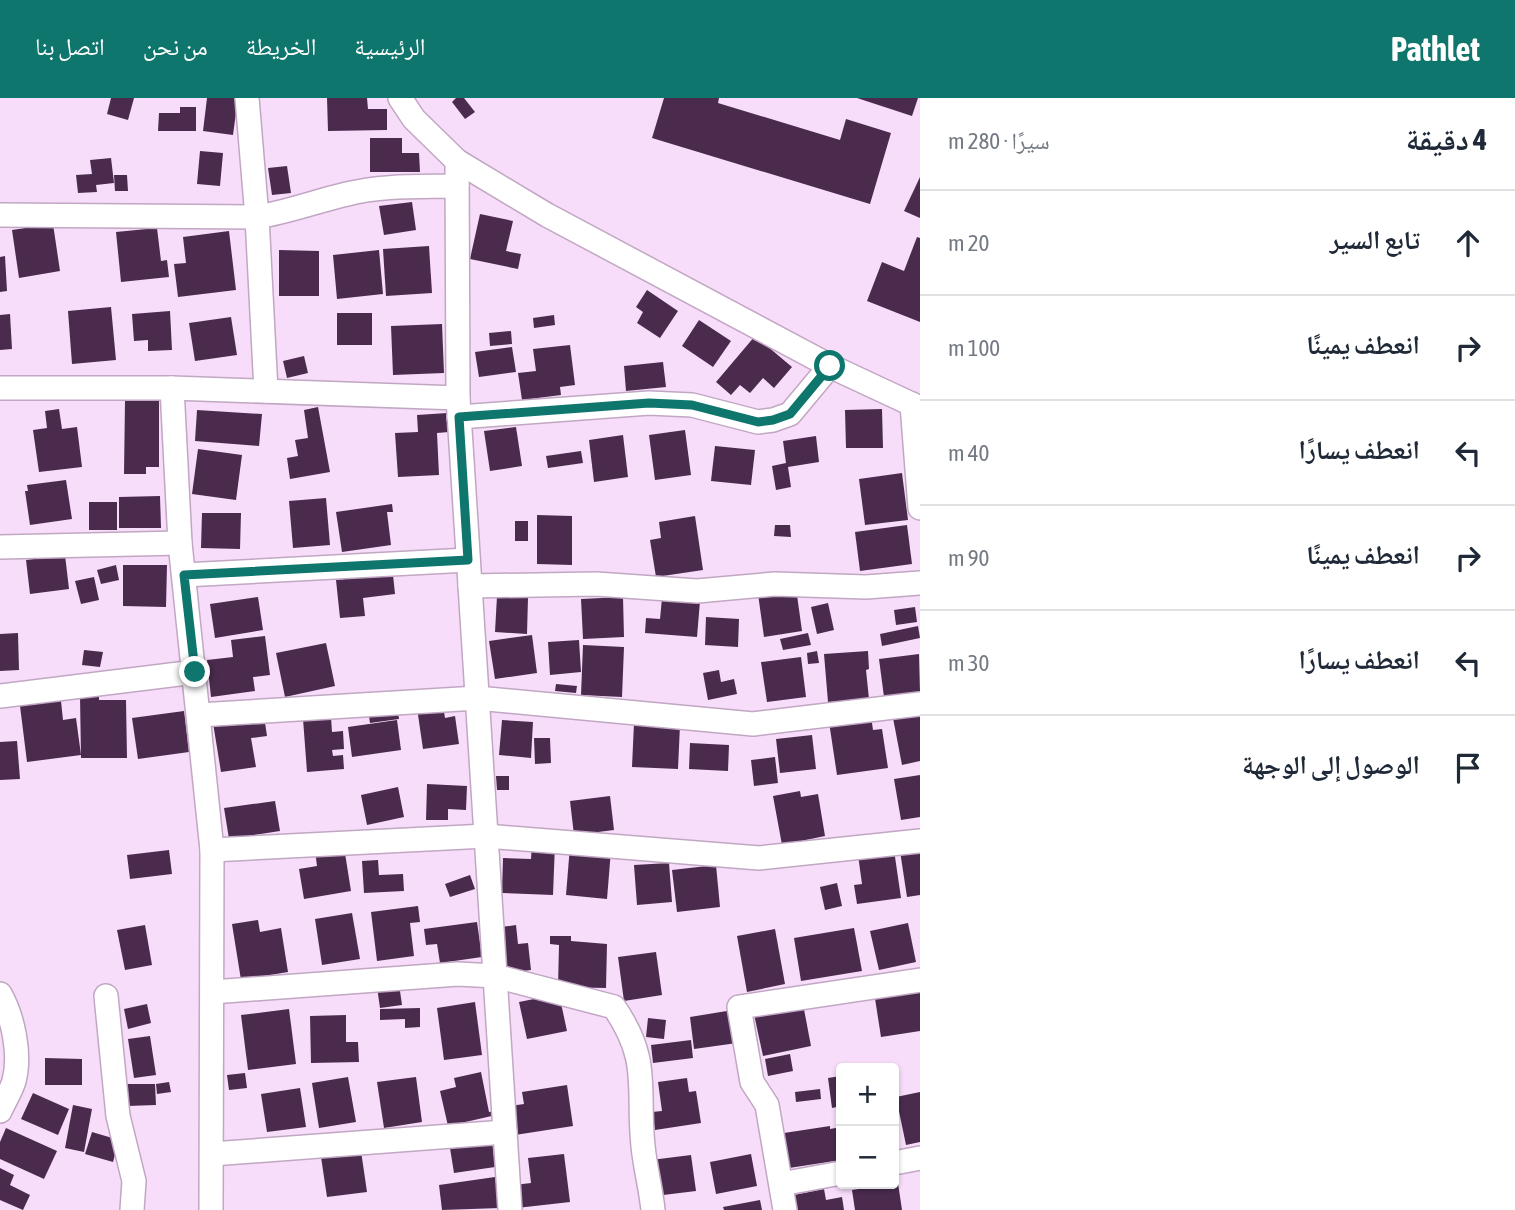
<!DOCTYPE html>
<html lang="ar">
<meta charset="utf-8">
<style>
body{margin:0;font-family:"Asap Condensed","Noto Naskh Arabic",sans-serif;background:#f2f2f3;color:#1f2937;direction:rtl}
.controls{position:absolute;right:21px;bottom:21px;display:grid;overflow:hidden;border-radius:7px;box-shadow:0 2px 5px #0004}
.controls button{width:63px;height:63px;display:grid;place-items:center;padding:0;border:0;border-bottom:2px solid #e0e1e3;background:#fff;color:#1f2937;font:35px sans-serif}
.stop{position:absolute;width:21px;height:21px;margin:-16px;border:5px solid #0f766e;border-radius:50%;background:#fff}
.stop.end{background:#0f766e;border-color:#fff;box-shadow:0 2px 7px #0008}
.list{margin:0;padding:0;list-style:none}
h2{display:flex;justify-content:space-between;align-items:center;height:91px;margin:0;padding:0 28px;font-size:30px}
h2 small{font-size:23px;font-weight:400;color:#747a83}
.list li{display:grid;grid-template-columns:46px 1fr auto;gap:21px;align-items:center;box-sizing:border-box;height:105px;padding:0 28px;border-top:2px solid #e0e1e3}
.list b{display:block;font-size:26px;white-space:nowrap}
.list em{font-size:23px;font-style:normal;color:#747a83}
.icon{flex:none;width:38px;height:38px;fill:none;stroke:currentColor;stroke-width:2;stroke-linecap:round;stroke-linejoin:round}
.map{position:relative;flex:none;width:920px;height:1112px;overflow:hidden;direction:ltr}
header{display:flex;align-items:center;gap:42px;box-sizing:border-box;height:98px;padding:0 35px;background:#0f766e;color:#fff}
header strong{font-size:33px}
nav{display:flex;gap:38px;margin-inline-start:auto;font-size:24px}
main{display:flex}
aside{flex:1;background:#fff}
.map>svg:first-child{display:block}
.building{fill:#4a2b4e}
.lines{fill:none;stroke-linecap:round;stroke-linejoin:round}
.street-casing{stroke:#c1a7c3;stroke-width:26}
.street{stroke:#fff;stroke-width:23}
.route{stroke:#0f766e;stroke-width:9}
</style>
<header>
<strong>Pathlet</strong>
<nav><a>الرئيسية</a><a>الخريطة</a><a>من نحن</a><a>اتصل بنا</a></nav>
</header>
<main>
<aside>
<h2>4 دقيقة<small>سيرًا · 280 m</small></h2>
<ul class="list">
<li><svg class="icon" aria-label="ahead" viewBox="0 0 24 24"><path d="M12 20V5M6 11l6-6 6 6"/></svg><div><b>تابع السير</b></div><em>20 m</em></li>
<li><svg class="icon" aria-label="right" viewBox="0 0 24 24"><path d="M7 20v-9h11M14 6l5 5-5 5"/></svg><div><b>انعطف يمينًا</b></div><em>100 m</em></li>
<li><svg class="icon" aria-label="left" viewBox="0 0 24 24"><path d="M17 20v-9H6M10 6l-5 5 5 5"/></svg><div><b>انعطف يسارًا</b></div><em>40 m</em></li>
<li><svg class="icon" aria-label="right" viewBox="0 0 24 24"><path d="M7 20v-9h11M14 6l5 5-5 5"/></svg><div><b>انعطف يمينًا</b></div><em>90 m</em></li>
<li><svg class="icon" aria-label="left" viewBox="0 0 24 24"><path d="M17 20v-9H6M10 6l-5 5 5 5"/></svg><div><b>انعطف يسارًا</b></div><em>30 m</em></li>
<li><svg class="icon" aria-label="arrive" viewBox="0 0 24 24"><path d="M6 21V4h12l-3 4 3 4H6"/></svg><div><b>الوصول إلى الوجهة</b></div></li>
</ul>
</aside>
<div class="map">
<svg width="920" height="1112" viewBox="0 0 920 1112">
<rect width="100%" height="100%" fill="#f8ddfa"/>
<g class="building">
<polygon points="111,0 134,0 128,22 107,16"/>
<polygon points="207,0 238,0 233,37 203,33"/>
<polygon points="327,0 367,0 368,11 387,11 387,32 328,33"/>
<polygon points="456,0 464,0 475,14 465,21 452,4"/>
<polygon points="664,0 719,0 718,5 840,42 846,21 891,35 870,106 652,40"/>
<polygon points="857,0 918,0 912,18"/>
<polygon points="180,9 196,9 196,33 158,33 159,15 180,15"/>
<polygon points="370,40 402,40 402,55 419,55 420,74 370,74"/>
<polygon points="200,53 223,55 220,88 197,86"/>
<polygon points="111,60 114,85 96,87 97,94 78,95 76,77 92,76 90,62"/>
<polygon points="287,68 291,95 272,97 268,70"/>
<polygon points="114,77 127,77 128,93 115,93"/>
<polygon points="920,79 920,120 904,113"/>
<polygon points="412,104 416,132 384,137 379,108"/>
<polygon points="480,116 513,123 506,153 521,156 518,171 470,161"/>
<polygon points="53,126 60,173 19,180 12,132"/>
<polygon points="157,130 161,163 167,162 169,179 121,184 116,134"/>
<polygon points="229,133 236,192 178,199 174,166 186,165 183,139"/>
<polygon points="917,139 920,140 920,224 867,203 882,164 904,173"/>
<polygon points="429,148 432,195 386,198 383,151"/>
<polygon points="279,152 319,153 319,198 279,198"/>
<polygon points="379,152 383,196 337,201 333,157"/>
<polygon points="5,158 7,193 0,194 0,159"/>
<polygon points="647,192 678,213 660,240 637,225 643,214 636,209"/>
<polygon points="111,209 116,262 72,266 68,213"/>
<polygon points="170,213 172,252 148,253 148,242 134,243 132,216"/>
<rect x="337" y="215" width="35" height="32"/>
<polygon points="10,216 12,251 0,252 0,217"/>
<polygon points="554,217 555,227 534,230 533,220"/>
<polygon points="231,219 237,257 195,263 189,225"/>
<polygon points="699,222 731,243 713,269 682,248"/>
<polygon points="442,226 444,275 393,277 391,228"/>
<polygon points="511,233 512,246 490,248 489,235"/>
<polygon points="755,238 792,269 774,290 763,280 750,295 740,287 731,297 716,284"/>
<polygon points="570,247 575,287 560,289 561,297 522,302 518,275 536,273 533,251"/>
<polygon points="512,249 516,274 479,279 475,254"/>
<polygon points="304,258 308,275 287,280 283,263"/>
<polygon points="663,264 666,289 626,293 624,268"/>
<polygon points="125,303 159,303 159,369 146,369 146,376 124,376"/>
<polygon points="318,309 330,374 290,381 287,360 298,358 295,342 308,340 304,312"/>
<polygon points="59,311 62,331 77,329 82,369 39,374 33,332 47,330 45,313"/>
<polygon points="882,311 883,350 846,350 845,312"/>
<polygon points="197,312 262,316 259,348 195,343"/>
<polygon points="447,315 449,334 437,335 439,377 398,379 395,335 418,334 417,317"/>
<polygon points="516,329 522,368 490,373 484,333"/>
<polygon points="685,332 691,377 655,382 649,337"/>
<polygon points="623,337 628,379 594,384 589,342"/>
<polygon points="816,338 819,364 788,369 791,389 776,392 772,368 786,365 783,343"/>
<polygon points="715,348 755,352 751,387 711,383"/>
<polygon points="198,351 242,357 236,402 192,396"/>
<polygon points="581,353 583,365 548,370 546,358"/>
<polygon points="902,375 908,422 865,427 859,381"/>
<polygon points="66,382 72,421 30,427 25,393 28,393 27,387"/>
<polygon points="160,398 161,430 119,430 119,399"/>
<polygon points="326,400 330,447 293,450 289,403"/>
<rect x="89" y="404" width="28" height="28"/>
<polygon points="392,406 393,414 387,414 391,447 342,454 336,414"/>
<polygon points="202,415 241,415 240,451 201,450"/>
<polygon points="537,417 572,418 572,467 537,466"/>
<polygon points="695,418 703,472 656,479 650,442 661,440 659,424"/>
<rect x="515" y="423" width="13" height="20"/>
<polygon points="775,427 790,427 791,439 774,438"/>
<polygon points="907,427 912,466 860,473 855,434"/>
<polygon points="65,457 69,491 30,496 26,462"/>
<polygon points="116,467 119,482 101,486 97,472"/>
<polygon points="123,467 167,467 166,509 123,508"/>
<polygon points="392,467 395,496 363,500 365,518 340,520 336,482 365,479 364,470"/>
<polygon points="94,479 99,502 81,506 75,483"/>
<polygon points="796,490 802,533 764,539 758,496"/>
<polygon points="497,498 528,500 527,536 495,534"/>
<polygon points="258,499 263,532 215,540 210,506"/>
<polygon points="623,499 624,539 583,541 581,501"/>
<polygon points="662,500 700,503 697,539 645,535 646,520 660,521"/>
<polygon points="828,505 834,532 817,536 811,509"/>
<polygon points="915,509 917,524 896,527 894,512"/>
<polygon points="706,519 739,521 738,549 705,547"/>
<polygon points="918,528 920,540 882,548 880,536"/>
<polygon points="18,535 19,572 0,573 0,536"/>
<polygon points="808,535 811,547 783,552 780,541"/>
<polygon points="532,537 537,575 495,581 489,543"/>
<polygon points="265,538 270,577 253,579 255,593 211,599 207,562 233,559 231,542"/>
<polygon points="579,542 581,574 550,577 548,544"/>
<polygon points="326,545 335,588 285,599 276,555"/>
<polygon points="583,547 624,549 622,599 581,597"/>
<polygon points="84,552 103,554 100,569 82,567"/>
<polygon points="817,553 819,565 808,566 807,555"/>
<polygon points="868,553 869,571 866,572 869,601 828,604 824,556"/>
<polygon points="919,556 920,594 884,599 879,561"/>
<polygon points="801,559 806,599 767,604 761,564"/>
<polygon points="719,572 721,584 734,581 737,596 708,602 703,575"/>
<polygon points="556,586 577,588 576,595 555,593"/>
<polygon points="80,598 99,598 99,602 126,602 127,660 81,660"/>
<polygon points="61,603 63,622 76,620 81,657 27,664 20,608"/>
<polygon points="397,607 399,621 370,625 368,611"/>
<polygon points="443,607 445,620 455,618 459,646 423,651 417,610"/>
<polygon points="184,613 189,654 138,661 132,620"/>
<polygon points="920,614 920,663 902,667 893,620"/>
<polygon points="264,618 267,638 251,640 256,669 221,674 213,625"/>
<polygon points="871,618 873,632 882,631 888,670 837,677 829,624"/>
<polygon points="331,619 332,634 343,633 344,651 332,652 333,658 343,657 344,671 307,674 303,621"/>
<polygon points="397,622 401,652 352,659 348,629"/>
<polygon points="502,622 533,624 531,660 499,657"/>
<polygon points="634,625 680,627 678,671 632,669"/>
<polygon points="812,637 816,671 780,675 776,641"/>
<polygon points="534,640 550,640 551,665 535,666"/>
<polygon points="17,643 20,681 0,682 0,644"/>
<polygon points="690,645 729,647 728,673 689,671"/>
<polygon points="775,659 778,685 754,688 751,662"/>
<polygon points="920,677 920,719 901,722 894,681"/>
<polygon points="496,678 509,678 509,692 497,692"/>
<polygon points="427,686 467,688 466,712 448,711 448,722 426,722"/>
<polygon points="398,689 404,719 367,727 361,697"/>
<polygon points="800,693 801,699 818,696 825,738 782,747 773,698"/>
<polygon points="610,698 614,732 574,737 570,703"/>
<polygon points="275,703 280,733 229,741 224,710"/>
<polygon points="532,745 555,746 553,797 502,795 503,760 531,761"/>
<polygon points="570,748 611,752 607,801 566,797"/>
<polygon points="344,749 351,793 304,801 299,771 317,768 315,753"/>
<polygon points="920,750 920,797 907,799 900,753"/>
<polygon points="169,752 172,776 130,781 127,757"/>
<polygon points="894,752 901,800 857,806 854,787 862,786 858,757"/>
<polygon points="378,762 379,777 403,776 404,793 364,795 362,763"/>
<polygon points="669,765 672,804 637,807 634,767"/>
<polygon points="716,767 720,809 677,814 672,772"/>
<polygon points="470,777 475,791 450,799 445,786"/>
<polygon points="837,785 842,808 825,812 820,789"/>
<polygon points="418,808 420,824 410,825 414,858 377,863 371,814"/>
<polygon points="352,815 360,861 322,867 315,821"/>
<polygon points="258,822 260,834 281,830 288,874 241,882 232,826"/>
<polygon points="477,824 482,859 440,865 437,846 426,847 424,831"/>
<polygon points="908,825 916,864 879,872 870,833"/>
<polygon points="145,827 152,867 125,872 117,832"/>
<polygon points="516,827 518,846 528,845 531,872 501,876 495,830"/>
<polygon points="854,830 862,873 801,883 794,840"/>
<polygon points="775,831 785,886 747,894 737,838"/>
<polygon points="550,838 571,838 571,843 607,846 606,890 558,889 559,847 550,846"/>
<polygon points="656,854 662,897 624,903 618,859"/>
<polygon points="399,886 402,907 380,910 377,889"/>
<polygon points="920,888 920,933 881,939 874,894"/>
<polygon points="559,896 567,933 527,941 519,904"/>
<polygon points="475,904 482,957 444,962 437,910"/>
<polygon points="147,906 151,925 128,931 124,911"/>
<polygon points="803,906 811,948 763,958 752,907"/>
<polygon points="420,910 420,929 405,930 405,921 380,922 380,911"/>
<polygon points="289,911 296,966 248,972 241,917"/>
<polygon points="733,912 737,945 694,951 690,919"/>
<polygon points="346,917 346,944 358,944 359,964 311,965 310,918"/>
<polygon points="648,920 666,922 664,941 646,939"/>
<polygon points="150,938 156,977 134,980 128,941"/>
<polygon points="691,942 693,960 653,965 651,947"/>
<polygon points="790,956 793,973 768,978 765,961"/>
<polygon points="45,960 82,961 82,987 45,987"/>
<polygon points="481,974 489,1014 495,1013 496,1017 448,1028 440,993 456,989 454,980"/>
<polygon points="245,975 247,990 229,992 227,977"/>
<polygon points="841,978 841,1008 832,1010 828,980"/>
<polygon points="348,979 356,1024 319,1030 312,985"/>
<polygon points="416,979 422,1024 384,1030 377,984"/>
<polygon points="687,980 689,994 696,993 701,1025 655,1032 652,1014 662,1013 658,984"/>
<polygon points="169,984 171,994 157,996 156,986"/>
<polygon points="127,986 155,986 156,1007 127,1008"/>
<polygon points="567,987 573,1028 515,1037 510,1008 524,1006 522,994"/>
<polygon points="300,990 306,1029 267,1034 261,996"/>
<polygon points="820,991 821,1001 796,1004 795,994"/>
<polygon points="920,994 920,1044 906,1047 896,999"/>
<polygon points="33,995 69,1011 58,1037 21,1021"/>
<polygon points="73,1007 92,1011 84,1054 65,1050"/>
<polygon points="830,1028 830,1031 841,1029 841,1062 789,1070 784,1035"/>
<polygon points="6,1030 57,1053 44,1081 0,1061 0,1044"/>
<polygon points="92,1034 119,1042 113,1064 85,1056"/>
<polygon points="492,1043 495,1069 454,1075 450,1050"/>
<polygon points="361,1053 367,1094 327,1099 321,1059"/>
<polygon points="564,1056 570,1104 508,1111 505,1088 531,1085 528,1060"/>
<polygon points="751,1056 757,1088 716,1096 710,1064"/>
<polygon points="691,1057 696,1093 655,1098 651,1062"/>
<polygon points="0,1070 14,1077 10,1087 30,1097 23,1112 0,1102"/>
<polygon points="495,1079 500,1110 442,1112 439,1087"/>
<polygon points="898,1085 902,1112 855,1112 852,1092"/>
<polygon points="824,1091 826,1102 842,1099 844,1112 797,1112 794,1097"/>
<polygon points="760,1102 762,1112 724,1112 723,1109"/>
</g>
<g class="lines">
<defs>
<g id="street">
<polyline points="247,0 257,119 266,293"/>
<polyline points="400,0 414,21 457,63 547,117 830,268 920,310"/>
<polyline points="457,63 458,300 510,1112"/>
<path d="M0 117 257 119C288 114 317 103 347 96 383 87 420 89 457 88"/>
<polyline points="0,290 172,290 458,300"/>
<polyline points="172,290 180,445 212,752 211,1112"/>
<polyline points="912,306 920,410"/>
<polyline points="459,319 649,305 692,307 758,324 773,322 790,316 830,268"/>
<polyline points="0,449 180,445"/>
<polyline points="184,477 468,462"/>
<polyline points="470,488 596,486 697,493 775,486 866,489 920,485"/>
<polyline points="0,598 195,574"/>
<polyline points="199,617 477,600 753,626 920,606"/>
<polyline points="212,752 486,738 759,760 920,743"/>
<path d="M212 894 458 876 495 878 614 909C651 963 637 989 643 1048 645 1069 651 1091 653 1112"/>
<path d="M0 896C13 919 21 956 14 983 11 993 4 1004 0 1013"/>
<polyline points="106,898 118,1018 134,1083 132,1112"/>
<polyline points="212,1056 505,1034"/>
<polyline points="894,1065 920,1060"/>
<polyline points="781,1086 841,1075"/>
<polyline points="785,1112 767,1007 752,984 739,909 920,882"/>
</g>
</defs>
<use href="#street" class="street-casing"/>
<use href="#street" class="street"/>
</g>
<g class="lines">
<polyline class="route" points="195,574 184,477 468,462 459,319 649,305 692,307 758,324 773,322 790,316 830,268"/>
</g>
</svg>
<div class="controls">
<button>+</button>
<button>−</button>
</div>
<div class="stop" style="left:830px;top:268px"></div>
<div class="stop end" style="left:195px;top:574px"></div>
</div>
</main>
